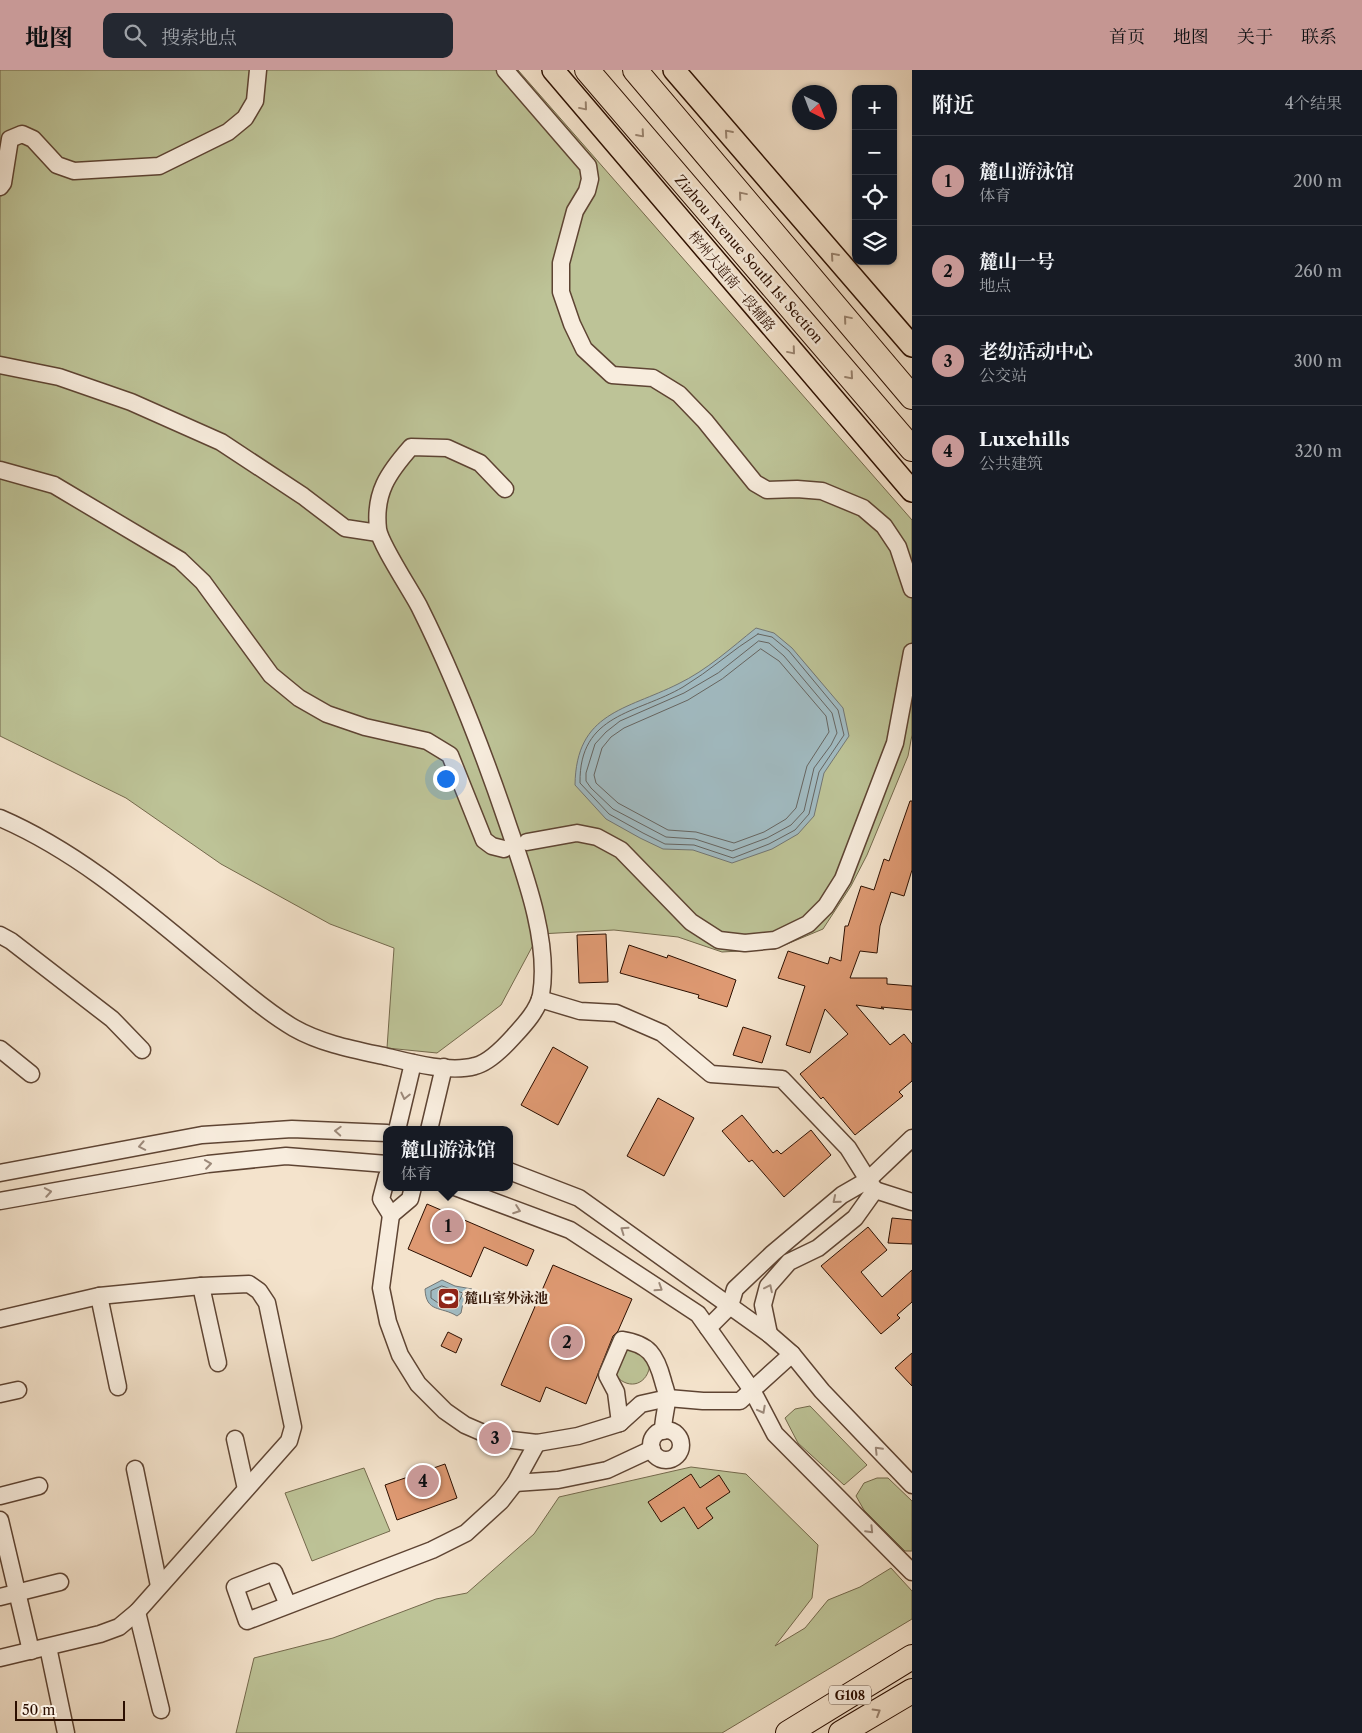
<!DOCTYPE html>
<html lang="zh">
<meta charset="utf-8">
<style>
body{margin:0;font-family:"Libre Caslon Text","Noto Serif SC",serif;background:#242831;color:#f1f3f6}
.controls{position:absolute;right:15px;top:15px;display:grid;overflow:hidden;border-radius:10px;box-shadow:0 1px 4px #0004}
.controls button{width:45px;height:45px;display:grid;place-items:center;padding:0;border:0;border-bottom:1px solid #363941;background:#171b24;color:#f1f3f6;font:25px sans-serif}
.compass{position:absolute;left:792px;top:15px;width:45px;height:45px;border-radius:50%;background:#171b24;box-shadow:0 1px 4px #0004;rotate:138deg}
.scale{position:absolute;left:15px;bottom:12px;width:110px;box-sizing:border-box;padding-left:5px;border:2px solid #2c0f00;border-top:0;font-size:14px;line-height:18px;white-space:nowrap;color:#2c0f00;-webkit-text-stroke:4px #f8edde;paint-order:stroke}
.you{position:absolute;left:445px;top:708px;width:18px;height:18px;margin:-12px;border:4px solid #fff;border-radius:50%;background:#1a73e8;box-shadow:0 0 0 8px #1a73e833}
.badge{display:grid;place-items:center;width:32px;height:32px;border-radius:50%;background:#c59692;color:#111;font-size:16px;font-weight:700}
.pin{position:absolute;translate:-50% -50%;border:2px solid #fff;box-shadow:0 1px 5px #0006}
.popup{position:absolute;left:383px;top:1056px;width:130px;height:65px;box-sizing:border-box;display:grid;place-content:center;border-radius:10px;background:#171b24;filter:drop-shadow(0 1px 4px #0005);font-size:16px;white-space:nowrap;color:#9ea1a6}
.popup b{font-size:19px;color:#f1f3f6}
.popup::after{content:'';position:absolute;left:50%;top:100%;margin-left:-10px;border:10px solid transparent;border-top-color:#171b24}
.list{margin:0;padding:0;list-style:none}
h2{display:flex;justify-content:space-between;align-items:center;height:65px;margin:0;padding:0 20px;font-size:21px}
h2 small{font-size:16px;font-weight:400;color:#9ea1a6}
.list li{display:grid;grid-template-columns:32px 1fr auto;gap:15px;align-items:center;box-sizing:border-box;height:90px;padding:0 20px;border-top:1px solid #363941}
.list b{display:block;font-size:19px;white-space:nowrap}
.list p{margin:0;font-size:16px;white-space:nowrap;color:#9ea1a6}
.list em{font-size:16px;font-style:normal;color:#9ea1a6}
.icon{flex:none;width:28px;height:28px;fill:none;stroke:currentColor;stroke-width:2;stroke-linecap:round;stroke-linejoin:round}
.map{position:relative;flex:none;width:912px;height:1663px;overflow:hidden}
header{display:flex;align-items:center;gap:30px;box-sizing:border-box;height:70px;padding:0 25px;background:#c59692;color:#111}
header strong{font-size:24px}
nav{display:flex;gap:28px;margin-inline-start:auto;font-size:18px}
.search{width:350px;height:45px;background:#242831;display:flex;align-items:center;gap:12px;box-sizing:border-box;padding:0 18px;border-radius:10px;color:#9ea1a6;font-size:19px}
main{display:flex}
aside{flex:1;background:#171b24}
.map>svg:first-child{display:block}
.green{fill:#bdc397;stroke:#74694c}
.water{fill:#a1bbc2;stroke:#727674}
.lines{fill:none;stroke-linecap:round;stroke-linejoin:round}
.shore{stroke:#666561;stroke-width:1}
.building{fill:#de9972;stroke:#2c0f00}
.minor-casing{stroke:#5e4433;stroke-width:19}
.major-casing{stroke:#2c0f00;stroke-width:24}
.highway-casing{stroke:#2c0f00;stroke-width:26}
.minor{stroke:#f8edde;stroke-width:16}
.major{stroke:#f4e3cc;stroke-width:21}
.highway{stroke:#f4e3cc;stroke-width:24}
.oneway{stroke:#9a8470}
.oneway2{stroke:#9c897a}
.labels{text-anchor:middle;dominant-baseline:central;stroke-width:5;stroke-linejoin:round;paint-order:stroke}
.shield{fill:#f8edde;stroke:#695243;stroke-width:1}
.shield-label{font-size:12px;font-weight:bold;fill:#2c0f00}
.street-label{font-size:14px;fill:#2c0f00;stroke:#f8edde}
.poi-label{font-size:14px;font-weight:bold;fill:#2c0f00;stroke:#f8edde;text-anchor:start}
</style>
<header>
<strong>地图</strong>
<div class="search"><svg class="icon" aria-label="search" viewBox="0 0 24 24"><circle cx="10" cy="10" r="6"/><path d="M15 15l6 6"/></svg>搜索地点</div>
<nav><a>首页</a><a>地图</a><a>关于</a><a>联系</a></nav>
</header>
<main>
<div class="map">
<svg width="912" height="1663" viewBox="0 0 912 1663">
<rect width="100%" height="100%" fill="#f4e3cc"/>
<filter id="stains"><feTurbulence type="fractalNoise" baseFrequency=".004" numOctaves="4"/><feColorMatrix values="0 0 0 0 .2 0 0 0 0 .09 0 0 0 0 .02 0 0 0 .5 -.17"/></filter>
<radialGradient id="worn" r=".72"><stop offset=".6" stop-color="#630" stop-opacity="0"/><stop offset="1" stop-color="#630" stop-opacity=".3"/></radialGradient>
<g class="green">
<polygon points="0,0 518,0 912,450 912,665 908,686 867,785 851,816 823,859 775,879 722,882 678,867 614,860 539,864 501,935 437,983 387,978 394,878 330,854 221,794 126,728 0,666"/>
<path d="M634 1277 650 1294C648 1314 630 1321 616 1306L614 1289 622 1280Z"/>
<polygon points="810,1336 867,1395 844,1415 798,1373 785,1348 795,1339"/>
<polygon points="691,1397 746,1404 818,1475 812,1528 775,1576 805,1558 828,1530 860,1517 891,1498 912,1521 912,1549 722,1663 236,1663 254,1588 333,1568 436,1529 467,1523 534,1464 559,1427"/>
<polygon points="364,1398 390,1461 312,1491 285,1423"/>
<polygon points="877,1408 888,1408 912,1431 912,1481 905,1481 864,1440 856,1426 864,1413"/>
</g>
<g class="water">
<path d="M756 558 774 563 792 578 843 638 849 666 824 703 814 746 798 764 772 779 732 793 693 780 663 779 640 768 606 749 575 715C576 642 626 640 678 614 707 600 731 578 756 558Z"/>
<path d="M442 1210 455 1216 472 1219 473 1227 463 1233 461 1243 457 1246C441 1236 426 1243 425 1219Z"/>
</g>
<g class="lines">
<g class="shore">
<path d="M758 564 772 567 789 581 838 640 844 665 819 702 809 744 795 760 769 774 733 788 694 775 665 774 643 763 609 744 580 713C579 643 637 644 683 617 710 601 732 580 758 564Z"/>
<polygon points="759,571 769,573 784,586 832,643 837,663 831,675 814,698 804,741 791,755 767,768 732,781 695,769 666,767 613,739 591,718 586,711 586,703 595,674 606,662 620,651 684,623 718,603"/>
<polygon points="761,579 779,591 826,646 829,662 807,696 796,738 786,749 764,762 734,773 696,762 668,760 618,733 596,713 594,705 602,678 611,667 624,658 688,630 722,609"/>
<polygon points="442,1216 463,1223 456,1238 441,1235 431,1228 431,1221"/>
</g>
</g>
<g class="building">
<polygon points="910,731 912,731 912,800 904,826 891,822 880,856 877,883 860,881 850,908 887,908 887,914 912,916 912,940 881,937 884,939 856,935 890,975 904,964 912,974 912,1011 899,1022 903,1026 855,1065 823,1027 821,1029 800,1004 848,964 825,939 810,983 786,975 805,916 778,908 788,881 828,894 830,887 841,891 845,856 848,856 861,816 874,820 884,789 889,791"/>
<polygon points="606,864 608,912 579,913 577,865"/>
<polygon points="629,875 667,888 668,885 736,910 727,937 698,928 699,925 620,903"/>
<polygon points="743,957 771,966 762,993 733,985"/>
<polygon points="553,977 588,997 558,1055 521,1035"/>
<polygon points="658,1028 694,1048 664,1106 627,1086"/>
<polygon points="742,1045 773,1083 777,1080 781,1084 811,1060 831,1085 784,1127 752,1090 749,1092 722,1061"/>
<polygon points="427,1134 534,1180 527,1196 484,1177 471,1207 408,1179"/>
<polygon points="892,1148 912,1150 912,1174 888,1173"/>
<polygon points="868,1157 887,1180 861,1202 882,1227 912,1200 912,1232 897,1245 900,1248 881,1264 821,1196"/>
<polygon points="553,1195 632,1229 618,1261 613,1266 586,1334 546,1317 540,1332 501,1315"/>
<polygon points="448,1262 462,1269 456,1283 441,1276"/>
<polygon points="912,1283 912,1316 895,1298"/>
<polygon points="445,1394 457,1428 397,1450 385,1415"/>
<polygon points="691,1404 700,1418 719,1405 730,1422 706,1438 713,1448 698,1459 684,1437 661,1452 648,1432"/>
</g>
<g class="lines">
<defs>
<g id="minor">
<polyline points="505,0 588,96 590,109 587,121 575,141 561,193 561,222 572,254 584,279 612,305 653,308 679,324 705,351 755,413 767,420 797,419 822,421 863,438 884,456 898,477 912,519"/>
<polyline points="0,117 3,113 10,69 22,64 33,69 57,95 74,101 159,96 228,62 245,48 255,31 258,0"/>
<polyline points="0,295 59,307 131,332 221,372 303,426 345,458 378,463"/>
<polyline points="0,400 54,415 180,490 203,512 271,605 299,628 327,644 365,657 427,671 450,685 484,770 492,776 504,779"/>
<path d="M0 748C81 783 147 842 214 897 240 918 265 941 294 958 322 974 356 980 388 987 412 993 450 1003 475 996 488 993 505 976 514 966 524 955 538 940 541 925 550 872 525 805 508 755 482 678 455 608 419 536 410 519 380 474 378 459 374 423 388 403 411 377L447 378 480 393 505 419"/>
<polyline points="527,772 577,763 597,767 621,780 691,852 719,870 745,873 775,870 808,854 826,836 843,809 895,673 912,582"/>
<polyline points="0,865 11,871 112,949 142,980"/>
<polyline points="540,929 580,941 616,943 662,963 711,1004 782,1009 848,1078 868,1110 912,1068"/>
<polyline points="0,979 31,1004"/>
<polyline points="397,1060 413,993"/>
<polyline points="429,1060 444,997"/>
<polyline points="509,1101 579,1128 769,1264 792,1284 822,1321 912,1415"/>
<polyline points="0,1103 202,1065 292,1059 387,1063"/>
<polyline points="387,1106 381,1129 391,1145 410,1129 413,1117"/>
<polyline points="455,1117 570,1160 698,1244 752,1320 775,1364 912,1502"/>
<polyline points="875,1120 912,1132"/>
<polyline points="0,1131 208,1094 286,1086 387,1094"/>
<polyline points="391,1145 381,1218 388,1252 400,1285 418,1314 445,1341 465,1355 495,1368 537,1373 578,1366 620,1353 641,1334 668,1328 703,1331 740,1331 792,1284"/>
<polyline points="201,1216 218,1293"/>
<polyline points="99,1226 118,1317"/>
<polyline points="0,1249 99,1226 201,1216 249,1214 259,1221 267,1233 293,1357 289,1371 137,1542 119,1557 100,1564 0,1588"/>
<polyline points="708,1258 730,1236 735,1219 773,1183 842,1125 868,1110 875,1120 855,1148 818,1178 789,1192 768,1216 763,1235 769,1264"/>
<polyline points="0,1324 18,1320"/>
<path d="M620 1353 616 1322 607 1305 622 1270C649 1274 656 1285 663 1311 664 1316 668 1324 667 1330 666 1341 663 1350 663 1361"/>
<circle cx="666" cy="1375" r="15"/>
<polyline points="235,1369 246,1419"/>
<polyline points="135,1399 159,1516"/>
<polyline points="515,1413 558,1410 607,1400 652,1379"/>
<polyline points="0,1426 39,1416"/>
<polyline points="0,1450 31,1581"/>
<polyline points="0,1527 60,1512"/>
<polyline points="288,1535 274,1502 235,1517 247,1551 432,1480 466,1463 501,1431 515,1413 537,1373"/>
<polyline points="137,1542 161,1640"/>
<polyline points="48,1577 66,1663"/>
</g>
<g id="major">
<polyline points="553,0 912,421"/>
<polyline points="674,0 912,276"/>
</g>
<g id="highway">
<polyline points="587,0 912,379"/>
<polyline points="635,0 912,327"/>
<polyline points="788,1663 912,1587"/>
<polyline points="841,1663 912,1621"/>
</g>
</defs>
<use href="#minor" class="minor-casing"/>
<use href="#major" class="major-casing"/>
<use href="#highway" class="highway-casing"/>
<use href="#minor" class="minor"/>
<use href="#major" class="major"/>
<use href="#highway" class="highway"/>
</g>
<defs><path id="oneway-chevron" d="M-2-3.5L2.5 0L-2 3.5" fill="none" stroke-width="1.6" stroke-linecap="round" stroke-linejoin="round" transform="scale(1.25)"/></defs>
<g class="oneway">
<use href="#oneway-chevron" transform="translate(584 37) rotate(50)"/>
<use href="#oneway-chevron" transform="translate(728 63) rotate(-131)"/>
<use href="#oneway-chevron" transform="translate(641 64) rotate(49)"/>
<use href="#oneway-chevron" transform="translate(742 125) rotate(-130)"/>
<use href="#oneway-chevron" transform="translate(834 186) rotate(-131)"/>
<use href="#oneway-chevron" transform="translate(847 249) rotate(-130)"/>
<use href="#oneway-chevron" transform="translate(792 281) rotate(50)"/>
<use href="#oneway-chevron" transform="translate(850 306) rotate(49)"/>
<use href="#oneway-chevron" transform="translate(877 1642) rotate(-31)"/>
</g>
<g class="oneway2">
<use href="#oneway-chevron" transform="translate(405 1026) rotate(103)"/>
<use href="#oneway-chevron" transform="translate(338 1061) rotate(-177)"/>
<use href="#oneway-chevron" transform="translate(142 1076) rotate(169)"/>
<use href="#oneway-chevron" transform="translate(208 1094) rotate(-8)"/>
<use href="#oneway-chevron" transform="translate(48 1122) rotate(-10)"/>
<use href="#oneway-chevron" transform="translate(836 1130) rotate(140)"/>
<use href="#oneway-chevron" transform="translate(517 1140) rotate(20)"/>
<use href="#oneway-chevron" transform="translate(624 1160) rotate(-145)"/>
<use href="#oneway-chevron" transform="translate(659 1218) rotate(33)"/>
<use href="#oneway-chevron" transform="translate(769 1218) rotate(-64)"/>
<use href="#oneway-chevron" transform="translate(762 1340) rotate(62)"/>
<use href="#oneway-chevron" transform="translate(878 1380) rotate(-134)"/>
<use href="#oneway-chevron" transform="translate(870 1460) rotate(46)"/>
</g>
<defs>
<symbol id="stadium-square" viewBox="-11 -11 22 22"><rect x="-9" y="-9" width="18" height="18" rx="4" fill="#8f2418" stroke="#f8edde"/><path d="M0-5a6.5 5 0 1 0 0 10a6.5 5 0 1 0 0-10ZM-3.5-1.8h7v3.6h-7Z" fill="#fff"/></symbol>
</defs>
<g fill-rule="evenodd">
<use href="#stadium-square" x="436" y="1216" width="25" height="25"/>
</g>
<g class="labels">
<rect class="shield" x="829" y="1615.5" width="42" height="19" rx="4"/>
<g class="shield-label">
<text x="850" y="1625">G108</text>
</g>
<g class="street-label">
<text transform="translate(749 189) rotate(49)">Zizhou Avenue South 1st Section</text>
<text transform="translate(732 211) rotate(50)">梓州大道南一段辅路</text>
</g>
<g class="poi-label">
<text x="464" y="1228">麓山室外泳池</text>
</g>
</g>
<rect width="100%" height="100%" filter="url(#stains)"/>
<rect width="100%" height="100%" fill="url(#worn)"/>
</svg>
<div class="controls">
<button>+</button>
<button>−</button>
<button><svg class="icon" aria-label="locate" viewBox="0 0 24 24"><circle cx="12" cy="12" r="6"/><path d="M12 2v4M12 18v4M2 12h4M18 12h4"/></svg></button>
<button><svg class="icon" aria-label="layers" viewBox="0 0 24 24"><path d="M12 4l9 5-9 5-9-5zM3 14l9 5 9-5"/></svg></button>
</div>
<svg class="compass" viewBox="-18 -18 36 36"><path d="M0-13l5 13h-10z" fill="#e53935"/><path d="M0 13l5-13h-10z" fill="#9ea1a6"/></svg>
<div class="scale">50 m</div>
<div class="you"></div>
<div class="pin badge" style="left:448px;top:1156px">1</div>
<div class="popup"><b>麓山游泳馆</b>体育</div>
<div class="pin badge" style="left:567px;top:1272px">2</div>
<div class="pin badge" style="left:495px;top:1368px">3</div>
<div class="pin badge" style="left:423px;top:1411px">4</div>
</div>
<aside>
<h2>附近<small>4个结果</small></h2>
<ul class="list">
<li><span class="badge">1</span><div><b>麓山游泳馆</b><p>体育</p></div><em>200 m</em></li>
<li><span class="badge">2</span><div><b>麓山一号</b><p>地点</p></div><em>260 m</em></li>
<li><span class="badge">3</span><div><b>老幼活动中心</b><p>公交站</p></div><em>300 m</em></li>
<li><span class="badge">4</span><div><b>Luxehills</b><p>公共建筑</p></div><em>320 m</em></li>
</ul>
</aside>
</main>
